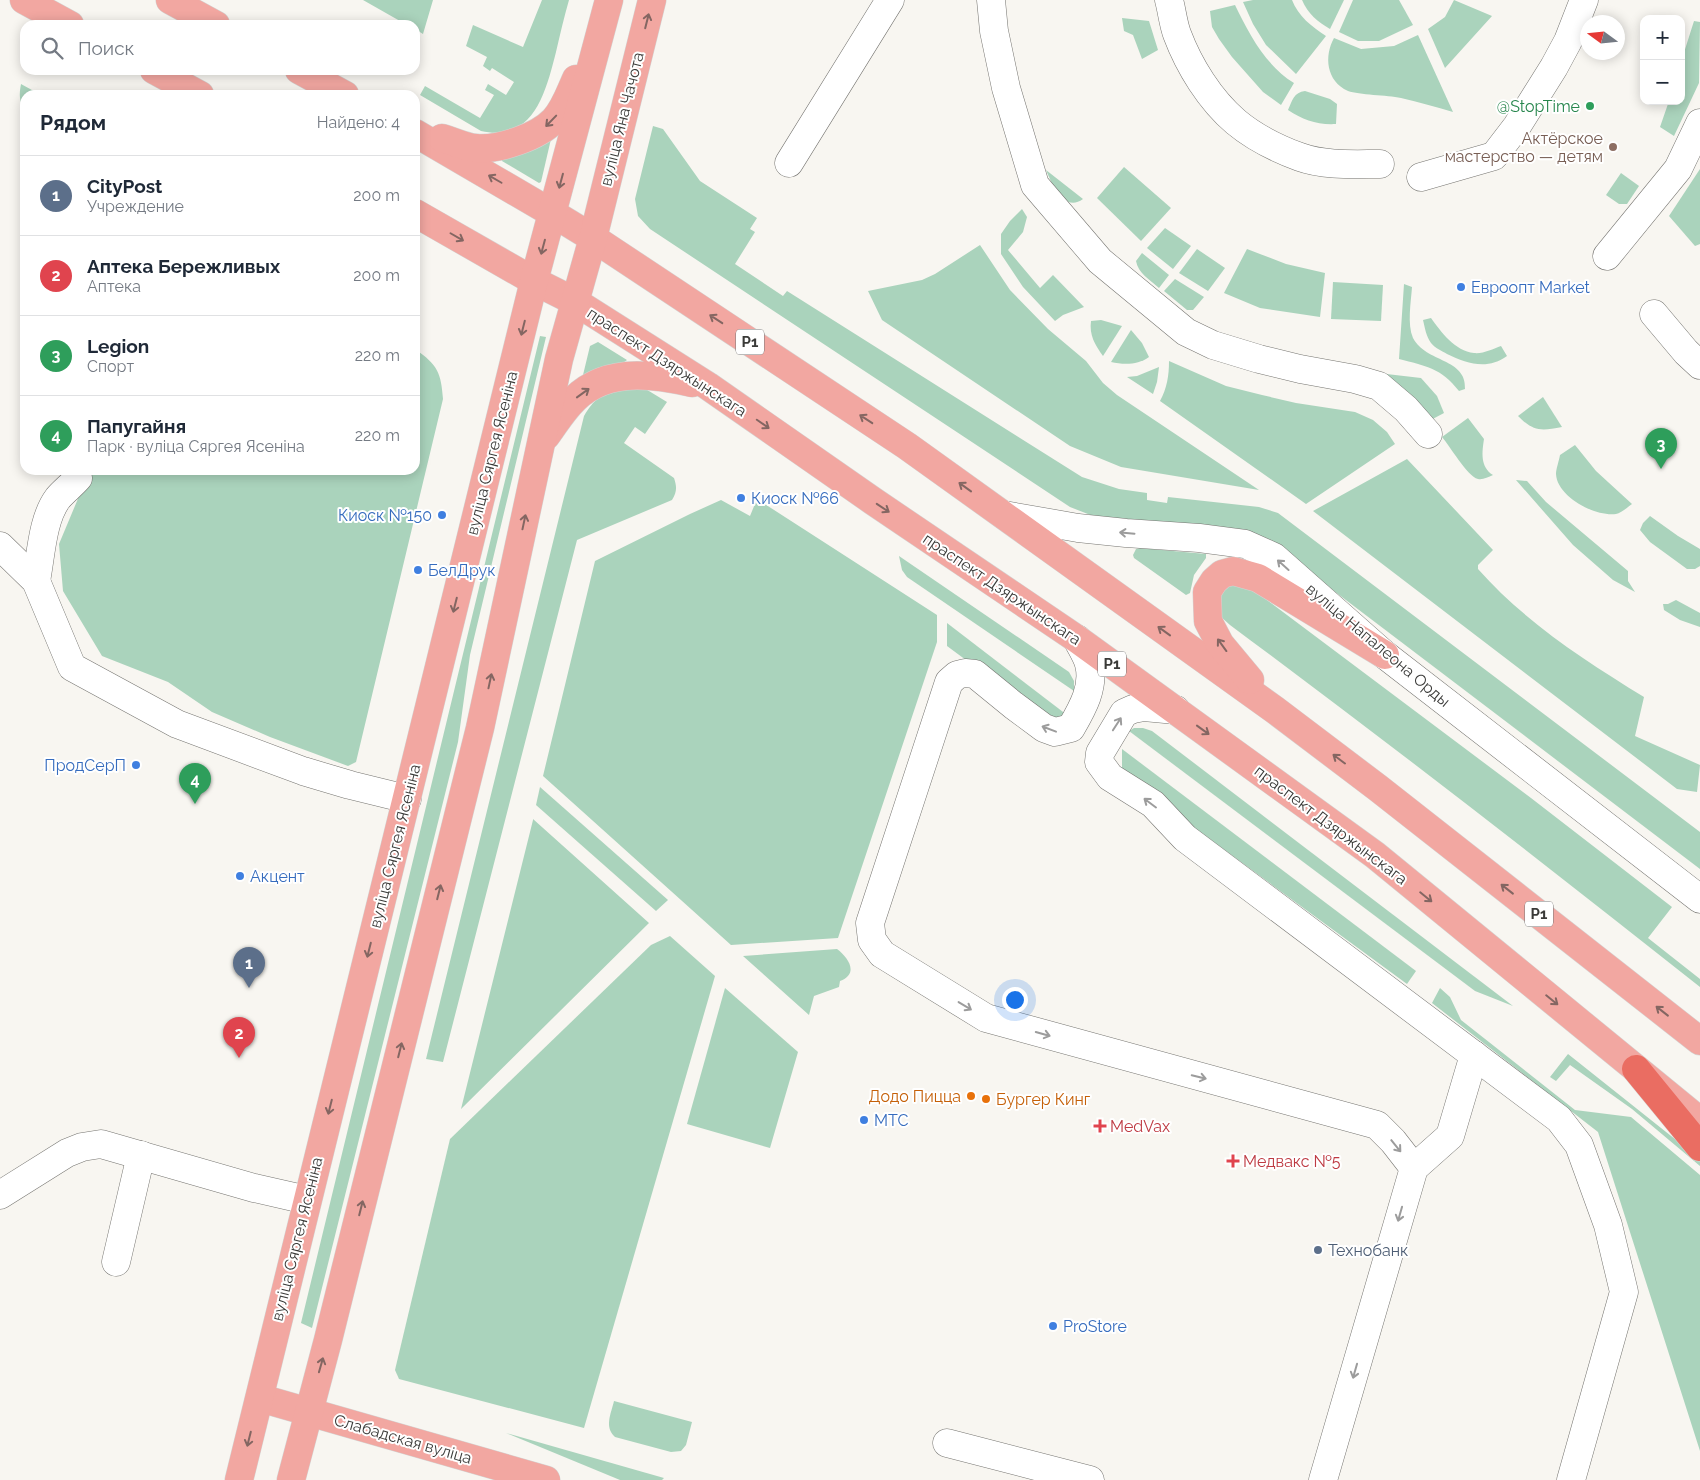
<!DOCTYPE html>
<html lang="ru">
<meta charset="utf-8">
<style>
body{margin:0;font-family:Raleway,sans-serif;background:#f6f6f7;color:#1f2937}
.controls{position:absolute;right:15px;top:15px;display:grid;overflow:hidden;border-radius:10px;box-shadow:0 2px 12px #0003}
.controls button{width:45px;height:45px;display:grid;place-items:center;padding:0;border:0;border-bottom:1px solid #e0e1e3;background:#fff;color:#1f2937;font:25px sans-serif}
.compass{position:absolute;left:1580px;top:15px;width:45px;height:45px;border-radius:50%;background:#fff;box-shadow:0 2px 12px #0003;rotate:285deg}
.you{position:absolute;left:1014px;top:999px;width:18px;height:18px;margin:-12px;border:4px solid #fff;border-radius:50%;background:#1a73e8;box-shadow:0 0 0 8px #1a73e833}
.badge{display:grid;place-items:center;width:32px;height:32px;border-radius:50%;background:#7c3aed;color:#fff;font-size:16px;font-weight:700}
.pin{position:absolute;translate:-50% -41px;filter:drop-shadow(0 1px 2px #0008)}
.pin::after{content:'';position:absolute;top:26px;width:18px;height:15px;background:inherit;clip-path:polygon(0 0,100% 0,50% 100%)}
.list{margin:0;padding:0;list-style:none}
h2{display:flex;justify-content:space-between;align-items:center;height:65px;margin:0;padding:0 20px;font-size:21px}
h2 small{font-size:16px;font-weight:400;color:#747a83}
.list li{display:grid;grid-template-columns:32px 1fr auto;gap:15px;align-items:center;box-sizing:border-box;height:80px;padding:0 20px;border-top:1px solid #e0e1e3}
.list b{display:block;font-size:19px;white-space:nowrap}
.list p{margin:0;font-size:16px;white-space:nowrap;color:#747a83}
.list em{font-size:16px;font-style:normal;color:#747a83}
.icon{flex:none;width:28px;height:28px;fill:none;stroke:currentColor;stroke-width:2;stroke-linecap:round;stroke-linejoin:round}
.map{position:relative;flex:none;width:1700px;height:1480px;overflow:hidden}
.search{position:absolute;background:#fff;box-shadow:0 2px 12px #0003;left:20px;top:20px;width:400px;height:55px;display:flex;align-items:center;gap:12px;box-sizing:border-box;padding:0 18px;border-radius:15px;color:#747a83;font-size:19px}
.panel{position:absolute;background:#fff;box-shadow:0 2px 12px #0003;left:20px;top:90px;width:400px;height:385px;border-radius:15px}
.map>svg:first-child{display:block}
.green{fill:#aad3bc}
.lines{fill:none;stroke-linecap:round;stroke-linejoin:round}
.minor-casing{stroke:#767571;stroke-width:29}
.major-casing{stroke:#d4d4d3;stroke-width:29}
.highway-casing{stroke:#d4d4d3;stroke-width:29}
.minor{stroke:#fff;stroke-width:28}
.major{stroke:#f2a7a1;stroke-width:28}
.highway{stroke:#ea6d62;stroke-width:28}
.oneway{stroke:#846662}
.oneway2{stroke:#9c9c9c}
.leisure-dot{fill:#2e9e5b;stroke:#fff;stroke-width:2}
.education-dot{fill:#8d6e63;stroke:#fff;stroke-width:2}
.shop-dot{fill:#3f7fe0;stroke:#fff;stroke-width:2}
.food-dot{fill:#e8710a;stroke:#fff;stroke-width:2}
.health-dot{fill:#e0444e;stroke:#fff;stroke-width:2}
.service-dot{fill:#5c6f8a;stroke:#fff;stroke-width:2}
.labels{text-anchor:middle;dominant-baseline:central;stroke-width:4;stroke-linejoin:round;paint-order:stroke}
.shield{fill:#fff;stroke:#757574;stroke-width:1}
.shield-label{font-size:15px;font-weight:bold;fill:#3a3a38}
.leisure-label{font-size:16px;fill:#27864d;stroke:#fff;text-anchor:end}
.street-label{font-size:16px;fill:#3a3a38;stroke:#fff}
.education-label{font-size:16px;fill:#785e54;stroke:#fff;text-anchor:end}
.shop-label{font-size:16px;fill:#366cbe;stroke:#fff;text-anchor:start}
.food-label{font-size:16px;fill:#c56008;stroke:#fff;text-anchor:end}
.health-label{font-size:16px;fill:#be3a42;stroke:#fff;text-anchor:start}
.service-label{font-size:16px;fill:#4e5e75;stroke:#fff;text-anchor:start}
</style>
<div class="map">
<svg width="1700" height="1480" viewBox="0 0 1700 1480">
<rect width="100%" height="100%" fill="#f8f6f1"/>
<g class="green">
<polygon points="363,0 433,0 423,34 415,29 415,25 407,25"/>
<path d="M542 0H569C564 17 560 35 556 52 546 91 534 143 481 131L420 95 425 86 480 118 494 95 485 90 488 84 506 95 514 82 492 68 490 71 483 66 487 57 466 46 473 25 523 47Z"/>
<path d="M1253 0H1292C1298 16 1312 27 1326 36L1296 74 1266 45 1253 24 1243 2Z"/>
<path d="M1302 0H1344L1330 29C1318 22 1308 14 1302 0Z"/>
<polygon points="1353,0 1399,0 1413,25 1379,41 1358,41 1339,32"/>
<polygon points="1454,0 1492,16 1445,68 1428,29 1445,17"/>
<path d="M1235 5C1249 34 1266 66 1294 83L1281 105 1263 92 1232 57 1219 39 1212 27 1210 11Z"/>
<polygon points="1122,18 1149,21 1158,50 1142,59 1133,35 1124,31"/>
<polygon points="1694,21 1700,22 1699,83 1674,136 1660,127 1669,101 1681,101 1681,62"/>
<path d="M1418 35 1453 112C1436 107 1419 102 1401 98 1387 95 1359 95 1348 91 1326 81 1324 56 1334 38L1361 49 1394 46Z"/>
<path d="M21 84 41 95H25V110C19 102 19 94 21 84Z"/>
<path d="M1305 91 1330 99 1337 104 1336 124C1317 125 1303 120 1288 110 1292 101 1294 92 1305 91Z"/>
<polygon points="653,126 663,129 700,181 757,218 750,229 755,232 735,264 783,296 787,291 1082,477 1119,489 1147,493 1147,500 1167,503 1168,497 1259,507 1278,513 1700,832 1700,869 1280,550 1093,516 1070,507 650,229 638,216 635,199"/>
<polygon points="551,139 541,182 539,183 502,161 502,159"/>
<polygon points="1124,167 1171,208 1141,241 1097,198"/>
<polygon points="1700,169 1700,244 1695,246 1669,216"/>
<path d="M1046 170 1083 199C1064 213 1052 184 1046 170Z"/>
<polygon points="1621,173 1639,186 1627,204 1619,204 1606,195"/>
<polygon points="1022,209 1027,217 1023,232 1008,250 1040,288 1053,275 1084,307 1063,315 1055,321 1023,287 1001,254 1001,234 1010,221"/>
<polygon points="1165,228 1191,246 1173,269 1147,248"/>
<polygon points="980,245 1010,290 1048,329 1086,361 1103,383 1117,395 1259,490 1121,467 1070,446 882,320 868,291 922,280 935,274"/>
<polygon points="1197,249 1225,268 1208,291 1179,273"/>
<polygon points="1247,249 1286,264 1325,273 1320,317 1260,308 1224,293"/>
<path d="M1142 253 1169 275 1159 288C1150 280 1138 273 1136 261Z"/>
<polygon points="1175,279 1204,297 1193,310 1187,310 1164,291"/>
<polygon points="1333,282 1383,285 1381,321 1331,319"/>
<path d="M1404 284 1412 287C1411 302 1407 324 1413 338 1426 363 1467 358 1465 389L1459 391C1441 368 1426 366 1399 359Z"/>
<path d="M1431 318C1441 332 1455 351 1474 353 1483 354 1493 349 1501 346L1507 356C1488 370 1467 364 1447 354 1442 351 1435 348 1431 343 1426 336 1425 328 1423 320Z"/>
<path d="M1101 320 1122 326 1103 356C1095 345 1089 335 1091 321Z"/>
<path d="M1131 330 1142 343 1149 357C1138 365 1124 365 1111 362Z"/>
<polygon points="540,336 546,337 470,655 458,742 312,1328 301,1323"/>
<polygon points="598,342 627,360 623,363 603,367 586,378 583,375 590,346"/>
<path d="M415 349C438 365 441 373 443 399L356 762 348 766 270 737 212 712 168 682 102 656 63 591 59 544 90 470H415Z"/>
<path d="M1169 361 1226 386 1262 395 1296 403 1355 412 1373 420 1387 432 1395 444 1306 504 1160 401C1167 388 1169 376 1169 361Z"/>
<polygon points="1159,367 1157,382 1153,394 1127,377 1137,376"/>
<polygon points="1378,373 1421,378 1437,396 1444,413 1427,422"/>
<path d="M619 387 644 388 667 402 645 434 635 427 624 443 674 478C677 487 677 492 672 500L577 540 443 1062 426 1059 584 416C594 399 601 395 619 387Z"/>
<path d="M1543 397 1562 427C1541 431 1534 432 1518 416Z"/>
<path d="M1468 418 1484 439C1482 452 1480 467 1493 475 1488 477 1483 480 1478 479 1467 476 1450 446 1442 437Z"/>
<path d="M1575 445 1596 471 1632 504C1628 507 1621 513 1616 514 1596 517 1557 497 1556 474 1556 469 1559 461 1560 455Z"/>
<path d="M1407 459 1493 550 1478 565V569C1525 622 1584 660 1644 697L1635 736 1700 765 1697 792 1677 789 1313 511Z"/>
<polygon points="1516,480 1527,481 1546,502 1628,571 1628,581 1635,592 1613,580 1573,545"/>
<polygon points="757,499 937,615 937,642 838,938 731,945 543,776 595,561 690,514 721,500 750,516"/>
<polygon points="1650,516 1678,536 1700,549 1700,566 1695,569 1687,569 1650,542 1640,530 1643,523"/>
<polygon points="1140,548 1206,554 1206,558 1194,575 1190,593 1186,595 1134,558 1133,555 1136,549"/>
<polygon points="899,556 1069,672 1074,681 1074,691 907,577 902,570"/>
<path d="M1219 584 1244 585 1254 592 1255 591 1531 798 1672 907 1648 938 1700 979V987C1545 864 1389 743 1230 625L1221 617Z"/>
<polygon points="1676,600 1700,613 1700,627 1680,620 1664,610 1663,604 1668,604"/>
<polygon points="947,623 1067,715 1047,720 947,646"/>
<polygon points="1134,728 1143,728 1152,731 1513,1006 1475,991 1129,731"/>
<polygon points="1122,749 1416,971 1407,984 1136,785 1122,768"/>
<polygon points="540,787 668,900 656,911 536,805"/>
<polygon points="533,819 649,923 461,1109 533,820"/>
<polygon points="670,936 715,976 584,1428 399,1379 395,1370 450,1139 651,945"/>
<path d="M837 949C849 958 859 974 840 981L839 987 814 996 809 1015 743 956Z"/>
<polygon points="725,988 798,1052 770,1148 687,1124"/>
<polygon points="1440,988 1450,997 1461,1020 1575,1110 1631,1117 1700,1175 1700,1451 1598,1132 1432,1003"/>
<polygon points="1568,1054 1700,1159 1700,1166 1632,1109 1570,1065 1556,1081 1550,1077"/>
<path d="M614 1401 692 1422 686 1445 681 1451 671 1452 615 1437C604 1427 611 1414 614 1401Z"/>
<polygon points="506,1433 664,1478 662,1480 620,1480"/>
</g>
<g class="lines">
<defs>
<g id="minor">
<polyline points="991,0 994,31 1006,88 1035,185 1100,261 1186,332 1213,345 1259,359 1300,369 1355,379 1379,386 1406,409 1428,434"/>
<path d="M1169 0C1172 11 1173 23 1177 34 1189 66 1210 100 1236 122 1254 137 1278 149 1300 157 1325 166 1354 164 1380 164"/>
<polyline points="789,163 890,0"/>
<polyline points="1421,177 1494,156 1517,126 1554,67 1568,41 1584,0"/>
<polyline points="1607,256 1678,169 1700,123"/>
<polyline points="1654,314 1686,352 1700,365"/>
<polyline points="1004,515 1078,528 1126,533 1199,538 1245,544 1274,557 1385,655 1700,899"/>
<polyline points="0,546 36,581 72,667 177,724 303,771 350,785 407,799"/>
<path d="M36 581C41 556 42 519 58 498 64 491 72 485 78 478"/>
<path d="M1077 639C1081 647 1087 656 1089 664 1095 687 1082 709 1071 728L1055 732 1044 728 1013 705 975 674 965 673 957 675 949 682 870 923 872 940 882 954 986 1018 1377 1125 1393 1141 1414 1168"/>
<polyline points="1176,710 1144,707 1133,709 1124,713 1100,753 1099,762 1110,777 1153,804 1185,838 1559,1119 1579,1145 1608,1225 1624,1292 1571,1480"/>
<polyline points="0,1195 67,1153 82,1147 101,1144 254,1188 307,1200"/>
<polyline points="116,1262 141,1155"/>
<polyline points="947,1443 1090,1480"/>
<polyline points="1323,1480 1414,1168 1450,1136 1474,1055"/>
</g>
<g id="major">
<polyline points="24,0 70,25"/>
<polyline points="170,0 216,25"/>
<polyline points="154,70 200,95"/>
<polyline points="299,70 345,95"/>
<polyline points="415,133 552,213 593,238 907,446 1275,710 1378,788 1700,1041"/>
<path d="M442 138C453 141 465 147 476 148 499 150 538 137 554 120 565 108 570 92 576 79"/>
<polyline points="415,213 534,281 574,301 708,386 873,501 1077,639 1375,855 1700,1121"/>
<path d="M546 436C553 426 561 414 569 405 601 367 649 373 692 383"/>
<polyline points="1250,680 1220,644 1208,621 1207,592 1214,581 1222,574 1233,571 1258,578 1385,655"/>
<polyline points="260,1398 546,1480"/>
<polyline points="239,1480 534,281 609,0"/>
<polyline points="291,1480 328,1340 480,728 559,359 593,238 652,0"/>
</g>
<polyline id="highway" points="1636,1069 1700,1147"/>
</defs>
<use href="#minor" class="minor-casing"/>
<use href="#major" class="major-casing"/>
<use href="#highway" class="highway-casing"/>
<use href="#minor" class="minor"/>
<use href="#major" class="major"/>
<use href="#highway" class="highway"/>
</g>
<defs><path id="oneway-shaft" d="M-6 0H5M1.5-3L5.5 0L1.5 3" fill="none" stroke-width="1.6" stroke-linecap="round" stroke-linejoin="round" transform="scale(1.25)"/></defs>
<g class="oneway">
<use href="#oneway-shaft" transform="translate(647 21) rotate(-76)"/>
<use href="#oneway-shaft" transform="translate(551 121) rotate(134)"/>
<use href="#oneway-shaft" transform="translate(495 179) rotate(-150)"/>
<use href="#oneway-shaft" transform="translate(561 181) rotate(105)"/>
<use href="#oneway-shaft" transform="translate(457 237) rotate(30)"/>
<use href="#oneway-shaft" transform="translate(543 247) rotate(105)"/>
<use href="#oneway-shaft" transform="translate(716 319) rotate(-147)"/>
<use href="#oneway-shaft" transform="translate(523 328) rotate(104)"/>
<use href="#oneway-shaft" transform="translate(583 393) rotate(-36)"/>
<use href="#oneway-shaft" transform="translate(866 419) rotate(-147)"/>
<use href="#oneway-shaft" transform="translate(763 424) rotate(35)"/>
<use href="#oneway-shaft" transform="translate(965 487) rotate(-144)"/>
<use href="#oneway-shaft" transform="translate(883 508) rotate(34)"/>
<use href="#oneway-shaft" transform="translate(524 522) rotate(-78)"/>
<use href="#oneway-shaft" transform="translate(455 605) rotate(104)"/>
<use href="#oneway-shaft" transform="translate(1164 631) rotate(-144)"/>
<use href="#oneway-shaft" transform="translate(1222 645) rotate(-126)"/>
<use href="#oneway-shaft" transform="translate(490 681) rotate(-78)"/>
<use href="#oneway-shaft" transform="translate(1203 730) rotate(36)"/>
<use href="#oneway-shaft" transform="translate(1339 759) rotate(-143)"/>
<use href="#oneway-shaft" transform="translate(1507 889) rotate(-142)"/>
<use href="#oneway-shaft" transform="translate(439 892) rotate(-76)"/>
<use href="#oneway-shaft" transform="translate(1426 897) rotate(39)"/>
<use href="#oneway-shaft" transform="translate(369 950) rotate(104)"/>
<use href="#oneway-shaft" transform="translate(1552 1000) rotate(39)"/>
<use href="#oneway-shaft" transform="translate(1662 1011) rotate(-142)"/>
<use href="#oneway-shaft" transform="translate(400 1050) rotate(-76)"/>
<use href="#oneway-shaft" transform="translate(330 1107) rotate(104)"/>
<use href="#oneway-shaft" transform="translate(361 1208) rotate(-76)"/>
<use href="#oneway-shaft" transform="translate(321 1365) rotate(-74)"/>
<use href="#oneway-shaft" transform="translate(249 1439) rotate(104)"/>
</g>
<g class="oneway2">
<use href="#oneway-shaft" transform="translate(1127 533) rotate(-175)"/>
<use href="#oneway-shaft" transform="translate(1283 565) rotate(-138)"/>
<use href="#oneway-shaft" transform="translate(1117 724) rotate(-57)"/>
<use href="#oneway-shaft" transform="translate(1049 729) rotate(-159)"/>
<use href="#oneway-shaft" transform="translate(1150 803) rotate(-143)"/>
<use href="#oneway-shaft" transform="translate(965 1006) rotate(31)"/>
<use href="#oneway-shaft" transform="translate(1043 1034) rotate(16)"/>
<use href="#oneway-shaft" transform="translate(1199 1077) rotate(14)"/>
<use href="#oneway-shaft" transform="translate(1396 1146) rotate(51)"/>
<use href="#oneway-shaft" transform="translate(1400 1214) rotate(106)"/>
<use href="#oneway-shaft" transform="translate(1355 1371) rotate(106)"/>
</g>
<circle class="leisure-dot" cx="1590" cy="106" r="5"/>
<circle class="education-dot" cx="1613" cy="147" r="5"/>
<g class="shop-dot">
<circle cx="1461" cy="287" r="5"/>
<circle cx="741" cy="498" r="5"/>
<circle cx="442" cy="515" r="5"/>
<circle cx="418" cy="570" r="5"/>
<circle cx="136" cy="765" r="5"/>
<circle cx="240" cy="876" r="5"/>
<circle cx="864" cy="1120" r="5"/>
<circle cx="1053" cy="1326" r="5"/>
</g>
<g class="food-dot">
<circle cx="971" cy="1096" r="5"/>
<circle cx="986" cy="1099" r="5"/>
</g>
<g class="health-dot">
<path d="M1097.5 1118.5h5v5h5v5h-5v5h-5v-5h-5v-5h5z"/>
<path d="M1230.5 1153.5h5v5h5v5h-5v5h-5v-5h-5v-5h5z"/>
</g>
<circle class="service-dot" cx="1318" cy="1250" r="5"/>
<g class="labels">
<g class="shield">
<rect x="736" y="329.5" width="28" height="25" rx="4"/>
<rect x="1098" y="651.5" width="28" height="25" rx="4"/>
<rect x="1525" y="901.5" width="28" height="25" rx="4"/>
</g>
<g class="shield-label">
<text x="750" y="342">Р1</text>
<text x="1112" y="664">Р1</text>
<text x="1539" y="914">Р1</text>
</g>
<g class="leisure-label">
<text x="1580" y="106">@StopTime</text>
</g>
<g class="street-label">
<text transform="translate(622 119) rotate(-76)">вуліца Яна Чачота</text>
<text transform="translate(667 362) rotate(33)">праспект Дзяржынскага</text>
<text transform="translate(492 453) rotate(-76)">вуліца Сяргея Ясеніна</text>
<text transform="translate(1002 589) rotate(34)">праспект Дзяржынскага</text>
<text transform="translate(1378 645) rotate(40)">вуліца Напалеона Орды</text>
<text transform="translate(1331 825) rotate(37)">праспект Дзяржынскага</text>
<text transform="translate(395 846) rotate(-76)">вуліца Сяргея Ясеніна</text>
<text transform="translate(297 1239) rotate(-76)">вуліца Сяргея Ясеніна</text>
<text transform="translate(403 1439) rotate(16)">Слабадская вуліца</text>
</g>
<g class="education-label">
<text x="1603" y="138">Актёрское<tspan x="1603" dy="18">мастерство — детям</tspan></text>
</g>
<g class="shop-label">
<text x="1471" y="287">Евроопт Market</text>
<text x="751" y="498">Киоск №66</text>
<text x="432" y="515" text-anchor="end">Киоск №150</text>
<text x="428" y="570">БелДрук</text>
<text x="126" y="765" text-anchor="end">ПродСерП</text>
<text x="250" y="876">Акцент</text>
<text x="874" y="1120">МТС</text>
<text x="1063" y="1326">ProStore</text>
</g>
<g class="food-label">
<text x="961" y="1096">Додо Пицца</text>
<text x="996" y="1099" text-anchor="start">Бургер Кинг</text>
</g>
<g class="health-label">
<text x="1110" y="1126">MedVax</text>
<text x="1243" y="1161">Медвакс №5</text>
</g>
<g class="service-label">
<text x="1328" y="1250">Технобанк</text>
</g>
</g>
</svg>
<div class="controls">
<button>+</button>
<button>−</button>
</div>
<svg class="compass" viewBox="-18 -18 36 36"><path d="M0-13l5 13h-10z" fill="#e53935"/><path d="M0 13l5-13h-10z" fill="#747a83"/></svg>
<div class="you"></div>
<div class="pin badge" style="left:249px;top:988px;background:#5c6f8a">1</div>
<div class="pin badge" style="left:239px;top:1058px;background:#e0444e">2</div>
<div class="pin badge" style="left:1661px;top:469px;background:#2e9e5b">3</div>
<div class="pin badge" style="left:195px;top:804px;background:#2e9e5b">4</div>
<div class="search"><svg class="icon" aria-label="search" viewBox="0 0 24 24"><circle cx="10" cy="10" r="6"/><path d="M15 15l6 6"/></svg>Поиск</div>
<section class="panel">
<h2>Рядом<small>Найдено: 4</small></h2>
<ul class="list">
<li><span class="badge" style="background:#5c6f8a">1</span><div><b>CityPost</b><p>Учреждение</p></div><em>200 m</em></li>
<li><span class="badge" style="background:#e0444e">2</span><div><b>Аптека Бережливых</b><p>Аптека</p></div><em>200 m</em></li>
<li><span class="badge" style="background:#2e9e5b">3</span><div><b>Legion</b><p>Спорт</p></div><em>220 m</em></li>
<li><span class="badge" style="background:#2e9e5b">4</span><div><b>Папугайня</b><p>Парк · вуліца Сяргея Ясеніна</p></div><em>220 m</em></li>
</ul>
</section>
</div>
